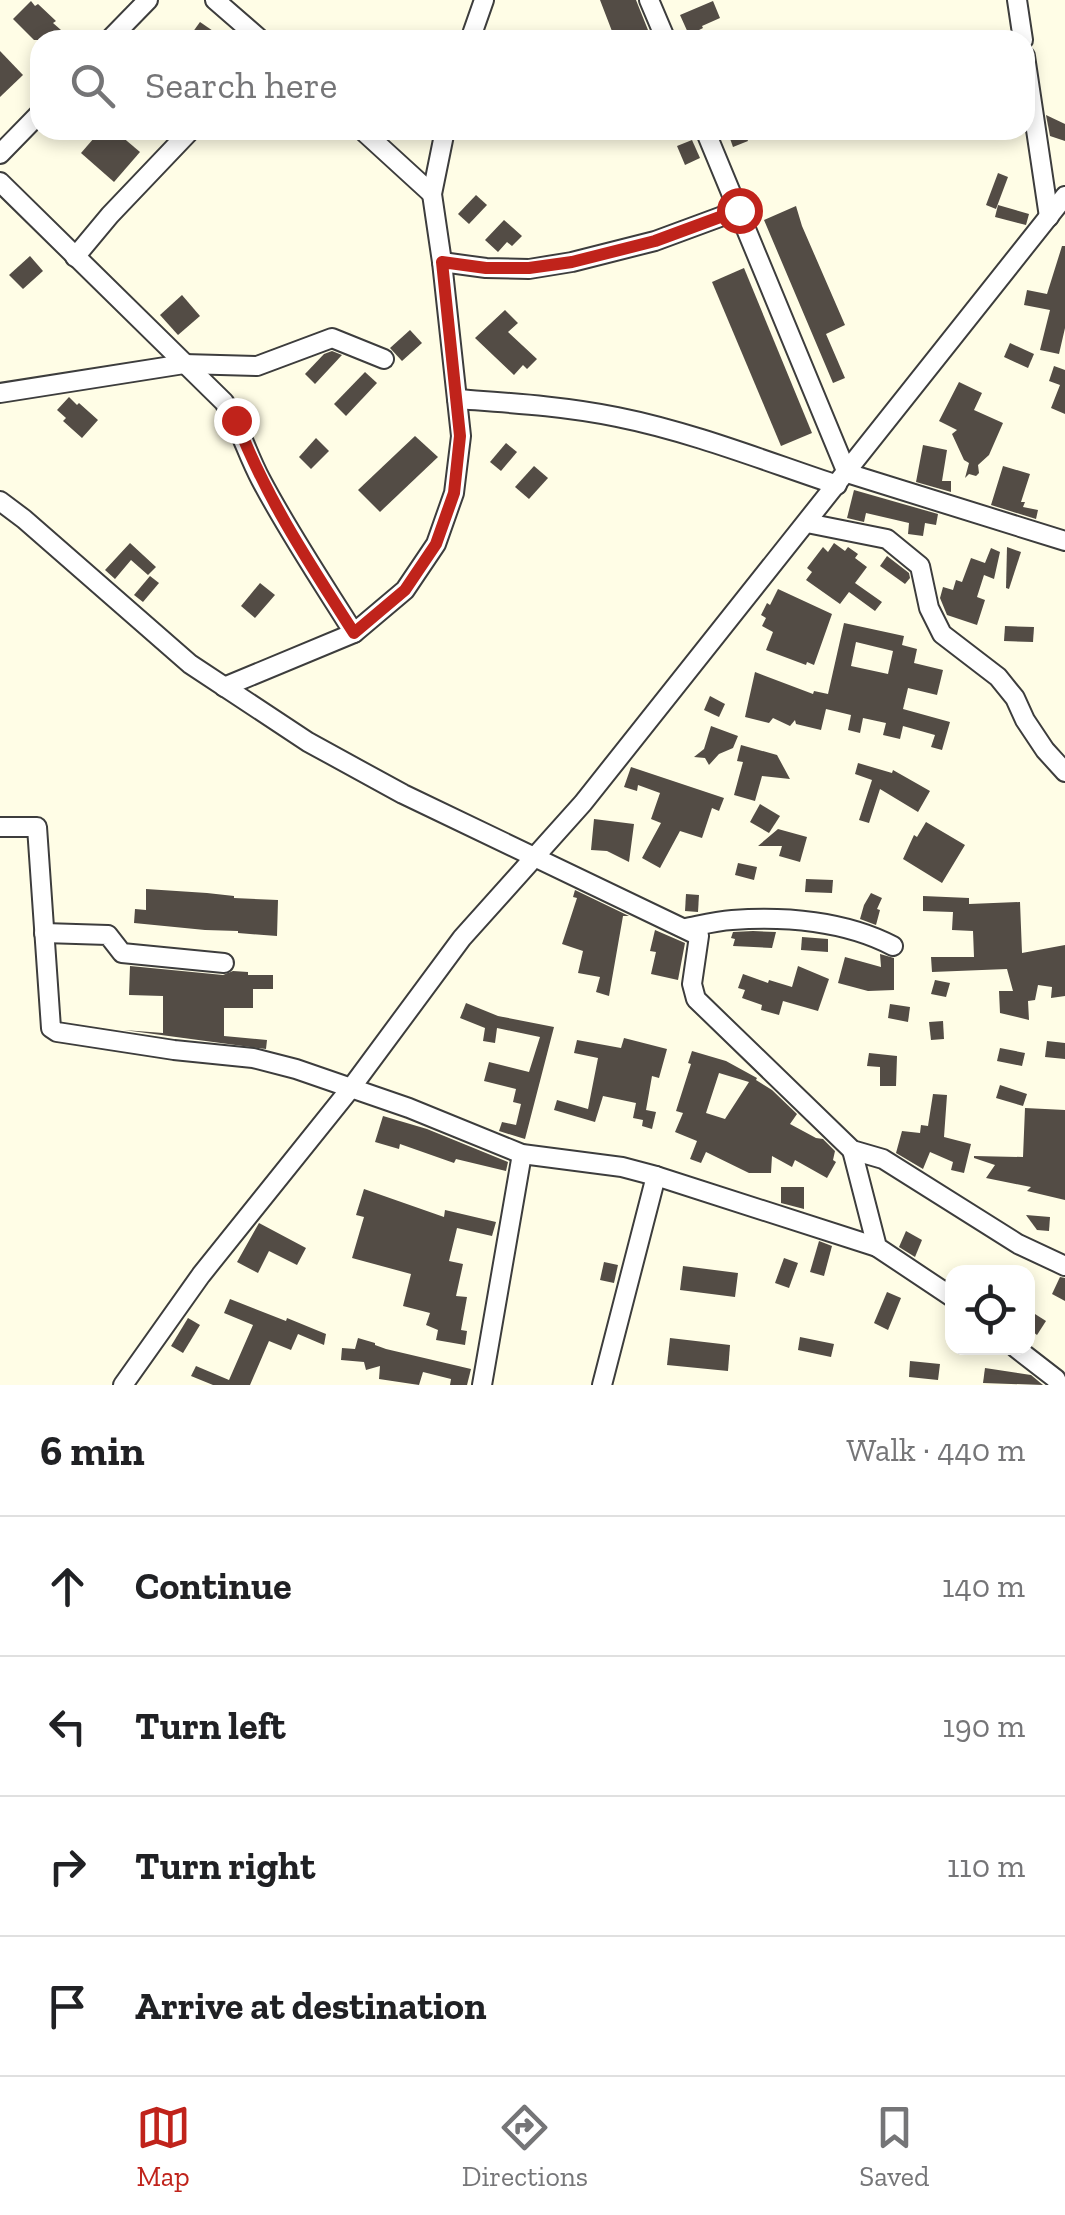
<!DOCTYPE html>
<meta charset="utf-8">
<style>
body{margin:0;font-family:"Zilla Slab",serif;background:#f2f2f2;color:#202124}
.controls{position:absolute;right:30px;bottom:30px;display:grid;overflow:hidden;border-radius:20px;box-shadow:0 5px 15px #0003}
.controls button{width:90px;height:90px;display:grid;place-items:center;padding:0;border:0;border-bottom:2px solid #e0e0e0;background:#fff;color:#202124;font:50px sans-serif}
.stop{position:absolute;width:30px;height:30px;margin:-22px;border:8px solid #c0231b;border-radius:50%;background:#fff}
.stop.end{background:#c0231b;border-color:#fff;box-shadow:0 2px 10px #0008}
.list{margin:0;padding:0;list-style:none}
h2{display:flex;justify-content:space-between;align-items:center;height:130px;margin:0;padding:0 40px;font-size:42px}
h2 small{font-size:32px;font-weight:400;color:#757577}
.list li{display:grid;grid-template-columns:65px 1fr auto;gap:30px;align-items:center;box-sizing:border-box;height:140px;padding:0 40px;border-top:2px solid #e0e0e0}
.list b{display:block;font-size:38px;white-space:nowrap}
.list em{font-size:32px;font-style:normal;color:#757577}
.icon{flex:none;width:55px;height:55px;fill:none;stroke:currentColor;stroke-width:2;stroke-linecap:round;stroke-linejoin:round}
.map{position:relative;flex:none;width:1065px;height:1385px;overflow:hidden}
.search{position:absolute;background:#fff;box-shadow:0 5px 15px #0003;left:30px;right:30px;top:30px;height:110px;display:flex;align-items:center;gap:25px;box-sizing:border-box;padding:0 35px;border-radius:30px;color:#757577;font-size:38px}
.sheet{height:690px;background:#fff}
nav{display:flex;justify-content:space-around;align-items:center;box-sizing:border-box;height:140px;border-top:2px solid #e0e0e0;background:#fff;font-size:28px;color:#757577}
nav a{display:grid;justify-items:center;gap:5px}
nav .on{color:#c0231b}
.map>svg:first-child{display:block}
.building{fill:#534c45;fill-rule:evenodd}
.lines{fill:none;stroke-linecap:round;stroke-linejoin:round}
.street-casing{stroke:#3d3d3d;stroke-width:22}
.street{stroke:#fff;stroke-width:18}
.route{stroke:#c0231b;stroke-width:12}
</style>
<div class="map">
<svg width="1065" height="1385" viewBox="0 0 1065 1385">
<rect width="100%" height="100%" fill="#fffde6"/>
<g class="building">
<polygon points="600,0 636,0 652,40 634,40 632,34 615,39"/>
<polygon points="31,1 35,6 38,4 56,21 53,23 61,30 51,40 34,40 13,19"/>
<polygon points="713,1 720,18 702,26 703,28 689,35 680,15"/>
<polygon points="200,22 216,33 211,40 187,40"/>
<polygon points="0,51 23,75 0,97"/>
<polygon points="1046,115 1065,124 1065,141 1050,136"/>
<polygon points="101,130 114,130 140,152 114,182 81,153"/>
<polygon points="727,130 744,130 748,141 733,147"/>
<polygon points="692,140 700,158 685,165 677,146"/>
<polygon points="998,173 1008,177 996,209 986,205"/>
<polygon points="476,195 487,205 469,224 458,214"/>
<polygon points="998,205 1029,214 1026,225 995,217"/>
<polygon points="796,206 802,226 845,325 826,334 845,378 833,383 764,220"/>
<polygon points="504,220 522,236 512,246 507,242 498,252 485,240"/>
<polygon points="1062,246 1065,246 1065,328 1059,354 1040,350 1050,310 1024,305 1027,290 1047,294"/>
<polygon points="30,256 43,271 23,289 9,275"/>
<polygon points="744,268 812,433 781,446 712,282"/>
<polygon points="182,295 200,316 178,335 160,315"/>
<polygon points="505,310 518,323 508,332 537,359 527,369 523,365 514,375 475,338"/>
<polygon points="410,330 422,343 402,361 390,348"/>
<polygon points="1010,343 1034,354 1028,368 1004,357"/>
<polygon points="332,351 342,355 315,384 305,374 324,354"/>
<polygon points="1054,366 1065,370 1065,414 1051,408 1060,385 1049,381"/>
<polygon points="365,372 377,383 346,416 334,404"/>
<polygon points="959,382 982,393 974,410 1003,423 989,455 978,465 979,473 976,476 969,474 965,478 969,463 964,460 952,434 957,430 939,421"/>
<polygon points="69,397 77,405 79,403 98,420 82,438 63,421 66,418 57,410"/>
<polygon points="415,436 438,457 380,512 358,490"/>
<polygon points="316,438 329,451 311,469 299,457"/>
<polygon points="506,443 517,452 501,471 490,462"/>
<polygon points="923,445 947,450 942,481 951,481 951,492 916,482"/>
<polygon points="534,466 548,478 529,499 515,487"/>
<polygon points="1003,466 1030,474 1021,502 1025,502 1023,507 1038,510 1036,519 991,505"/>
<polygon points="854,490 938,514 936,525 925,523 923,536 908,534 909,523 866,513 864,522 847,518"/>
<polygon points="130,543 156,567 148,575 131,560 115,579 105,570"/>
<polygon points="834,543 845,551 848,547 858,554 855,558 867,567 855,583 882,602 875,611 849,592 840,604 806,580 812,572 807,568 823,547 828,552"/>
<polygon points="1007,547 1021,552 1009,589 1006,588"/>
<polygon points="991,548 1000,552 994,579 984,575 977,597 985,600 977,625 947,615 940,598 943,587 953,590 956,580 962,582 971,558 985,563"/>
<polygon points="887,556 909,573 910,578 905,584 880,566"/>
<polygon points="150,576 159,583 143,602 134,595"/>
<polygon points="260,583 275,595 255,618 241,606"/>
<polygon points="778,589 832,614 814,665 807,662 806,665 766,650 773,632 762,626 766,618 761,615 767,603 770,605"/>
<path d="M844 623 904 636 902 645 917 649 914 663 943 670 937 695 908 688 903 709 950 722 942 750 931 747 935 735 903 726 900 739 883 735 886 723 863 718 860 733 848 730 851 715 826 709 821 730 796 724 795 720 790 726 773 718 769 723 745 717 755 672 813 694 814 691 828 694ZM856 642 893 651 888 674 851 666Z"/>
<polygon points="1005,626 1034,627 1033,642 1004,641"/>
<polygon points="710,696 725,704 719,717 704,710"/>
<polygon points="711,726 738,736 733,748 719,754 709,765 705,758 694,757 704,749"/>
<polygon points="741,745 777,755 790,779 762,776 755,801 734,795 743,762 737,761"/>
<polygon points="858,763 892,773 893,770 930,791 918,812 880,789 869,823 859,820 872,780 855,774"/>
<polygon points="631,767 724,798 719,811 712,808 702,838 680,831 660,868 642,858 661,823 651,819 660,793 638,785 637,791 624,787"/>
<polygon points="760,804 780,816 769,833 750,822"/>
<polygon points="594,819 634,824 629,862 607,851 591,850"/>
<polygon points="926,822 965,845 942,883 903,859 914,835 917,837"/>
<polygon points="778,829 807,837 800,862 779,856 782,846 758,846"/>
<polygon points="738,863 757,867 754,880 735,875"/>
<polygon points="806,879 833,880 832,893 805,892"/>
<polygon points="146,889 207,893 234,896 234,898 278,900 277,936 238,933 238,931 205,930 134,923 135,909 146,910"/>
<polygon points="575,890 629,916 623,916 609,996 596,992 600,977 578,973 583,951 562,944 577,898 573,897"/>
<polygon points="871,893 882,898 877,909 880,910 876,925 860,919 864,905"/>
<polygon points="686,894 699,895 698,912 685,911"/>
<polygon points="923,896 969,898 969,904 1020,902 1022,953 1065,945 1065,996 1051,998 1052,987 1038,985 1035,1000 1028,1001 1029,1020 1000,1013 999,991 1013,991 1007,969 932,972 931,957 974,957 973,931 952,930 953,912 923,911"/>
<polygon points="655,930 685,943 678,980 651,974 656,952 650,951"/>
<polygon points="733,932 753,931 776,932 772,948 733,946 735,939 731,938"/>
<polygon points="802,937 828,939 828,952 801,950"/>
<polygon points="880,954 894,958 894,990 868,991 838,983 845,957 881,967"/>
<polygon points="130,966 223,975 233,971 248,972 248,975 273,975 273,989 253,989 253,1008 224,1008 224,1036 267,1040 266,1049 124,1030 163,1033 163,996 129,995"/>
<polygon points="798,966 829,979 818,1011 783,1001 779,1015 761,1010 762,1005 742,998 745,990 738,988 743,974 768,983 769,980 792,987"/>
<polygon points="935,980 950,983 946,997 931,994"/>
<polygon points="466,1003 498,1016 554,1027 525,1139 499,1131 502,1122 516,1125 521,1104 513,1102 516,1089 484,1081 489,1062 529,1072 540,1037 497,1028 495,1043 483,1041 485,1028 460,1018"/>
<polygon points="890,1004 910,1007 908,1022 888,1018"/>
<polygon points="943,1021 944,1039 931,1040 929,1022"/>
<polygon points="624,1038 667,1049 659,1078 652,1076 646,1110 656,1112 652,1129 642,1126 643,1120 633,1118 636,1103 603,1096 595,1122 554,1110 557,1100 588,1109 598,1058 574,1053 577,1040 621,1048"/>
<polygon points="1047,1041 1065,1043 1065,1059 1045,1057"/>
<polygon points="1000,1048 1025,1053 1022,1066 997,1061"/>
<path d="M692 1051 726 1061 757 1078 756 1080 772 1090 797 1114 790 1124 816 1138 823 1139 835 1151 833 1160 836 1162 827 1178 795 1160 792 1167 772 1156 771 1173H749L706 1152 701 1163 690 1159 697 1141 675 1132 683 1113 676 1111 691 1064 688 1063ZM719 1073 749 1082 725 1119 706 1113Z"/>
<polygon points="869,1053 897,1056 896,1086 880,1086 880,1067 867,1066"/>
<polygon points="1000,1085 1027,1094 1023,1106 996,1098"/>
<polygon points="933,1094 947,1095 944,1137 971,1144 964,1173 951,1170 953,1162 930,1152 923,1169 896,1153 902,1131 920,1133 921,1125 928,1126"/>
<polygon points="1025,1108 1065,1110 1065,1200 1027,1191 1031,1187 986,1178 995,1165 974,1158 974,1156 1023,1157"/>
<polygon points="383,1116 427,1129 508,1162 506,1171 456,1159 454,1163 400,1144 399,1149 375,1142"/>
<polygon points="781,1187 804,1187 804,1209 781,1203"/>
<polygon points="364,1189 444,1217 445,1210 496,1222 492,1236 457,1228 449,1261 463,1264 456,1296 467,1297 461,1330 467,1331 465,1345 436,1340 438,1330 426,1325 430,1313 403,1306 411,1274 352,1258 364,1217 356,1215"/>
<polygon points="1026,1215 1050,1217 1049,1231 1037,1230"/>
<polygon points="259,1223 306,1248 297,1265 269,1251 258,1273 237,1262"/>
<polygon points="906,1231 922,1240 915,1257 899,1247"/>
<polygon points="819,1241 832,1246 824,1276 810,1272"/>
<polygon points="784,1258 798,1263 789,1288 775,1283"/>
<polygon points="604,1262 618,1265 614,1283 600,1280"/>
<polygon points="683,1266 738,1273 735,1297 680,1290"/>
<polygon points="1060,1277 1065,1278 1065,1301 1052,1294"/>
<polygon points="887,1292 901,1298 888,1330 874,1323"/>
<polygon points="230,1299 286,1321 287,1318 326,1334 324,1345 298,1334 291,1350 269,1341 250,1385 213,1385 191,1376 196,1366 229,1380 253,1325 224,1313"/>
<polygon points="1035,1314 1046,1321 1037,1335 1028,1328"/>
<polygon points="188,1318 200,1325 183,1353 171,1346"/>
<polygon points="800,1337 834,1344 831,1357 798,1350"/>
<polygon points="358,1338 375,1343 375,1345 386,1349 471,1369 467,1385 450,1385 451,1379 423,1372 419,1385 379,1379 380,1366 366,1370 364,1362 341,1360 342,1348 355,1349"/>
<polygon points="670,1338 730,1345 728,1371 667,1365"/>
<polygon points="910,1361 940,1364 938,1380 909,1377"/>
<polygon points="985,1368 1031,1375 1043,1385 983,1383"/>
</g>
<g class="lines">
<defs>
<g id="street">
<polyline points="215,0 261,40"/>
<polyline points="649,0 666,40"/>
<polyline points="1017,0 1023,40"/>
<polyline points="109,40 148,0"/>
<polyline points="470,40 484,0"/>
<polyline points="1025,56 1049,217"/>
<polyline points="362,130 432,194"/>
<polyline points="705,130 847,473 1065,541"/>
<polyline points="0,154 40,113"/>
<path d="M0 182 224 402C240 427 247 454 261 480 289 533 322 582 354 633"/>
<polyline points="75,257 110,215 191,130"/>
<polyline points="442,262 486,268 529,269 572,262 655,241 739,210"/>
<polyline points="0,393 184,364 257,366 332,338 384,359"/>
<path d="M457 399C510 403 564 406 617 417 692 432 765 461 837 485"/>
<polyline points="0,501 24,519 190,664 308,742 403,794 699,936 692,984 696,999 852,1150 883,1159 1018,1244 1065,1266"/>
<polyline points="807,523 887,539 920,566 929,608 942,634 998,677 1015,698 1025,720 1045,750 1065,772"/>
<polyline points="224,687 354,633 405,590 436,544 454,493 461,436 442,262 432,194 445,130"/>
<polyline points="0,827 37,827 51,1028 57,1032 174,1050 253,1058 296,1069 409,1108 522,1154 622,1167 656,1176 877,1247"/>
<path d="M686 928C701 925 716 921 732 920 785 916 845 921 893 946"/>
<polyline points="44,933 108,935 122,953 224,963"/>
<polyline points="852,1150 877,1247 952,1297"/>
<polyline points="1016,1348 1056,1379 1058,1385"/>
<polyline points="123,1385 201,1275 351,1088 462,938 583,803 1065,196"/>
<polyline points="482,1385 522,1154"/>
<polyline points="602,1385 656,1176"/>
</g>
</defs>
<use href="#street" class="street-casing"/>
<use href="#street" class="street"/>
</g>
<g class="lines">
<path class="route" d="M236 420C266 498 309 563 354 633L405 590 436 544 454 493 460 436 442 262 486 268H529L572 262 655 241 739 210"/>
</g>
</svg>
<div class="controls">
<button><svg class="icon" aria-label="locate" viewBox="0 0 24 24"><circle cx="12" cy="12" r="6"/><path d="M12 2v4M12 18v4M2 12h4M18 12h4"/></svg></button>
</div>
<div class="stop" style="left:739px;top:210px"></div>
<div class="stop end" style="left:236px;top:420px"></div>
<div class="search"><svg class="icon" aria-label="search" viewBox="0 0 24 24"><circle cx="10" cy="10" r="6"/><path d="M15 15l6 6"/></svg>Search here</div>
</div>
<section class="sheet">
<h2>6 min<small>Walk · 440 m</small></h2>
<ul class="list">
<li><svg class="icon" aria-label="ahead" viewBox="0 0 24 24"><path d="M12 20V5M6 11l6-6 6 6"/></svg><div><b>Continue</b></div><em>140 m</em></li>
<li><svg class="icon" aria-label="left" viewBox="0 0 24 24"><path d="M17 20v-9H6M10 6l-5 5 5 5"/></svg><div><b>Turn left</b></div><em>190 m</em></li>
<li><svg class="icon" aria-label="right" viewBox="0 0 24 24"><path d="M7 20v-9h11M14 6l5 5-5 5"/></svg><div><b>Turn right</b></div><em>110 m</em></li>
<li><svg class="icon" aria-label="arrive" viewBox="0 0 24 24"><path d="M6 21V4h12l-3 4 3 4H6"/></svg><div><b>Arrive at destination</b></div></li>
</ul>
</section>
<nav>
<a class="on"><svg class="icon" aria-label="map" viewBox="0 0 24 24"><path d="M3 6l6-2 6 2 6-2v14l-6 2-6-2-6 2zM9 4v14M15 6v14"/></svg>Map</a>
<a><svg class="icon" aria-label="directions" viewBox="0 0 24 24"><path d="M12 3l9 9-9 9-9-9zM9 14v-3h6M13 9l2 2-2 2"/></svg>Directions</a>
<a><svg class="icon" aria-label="saved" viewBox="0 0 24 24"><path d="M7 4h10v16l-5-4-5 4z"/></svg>Saved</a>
</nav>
